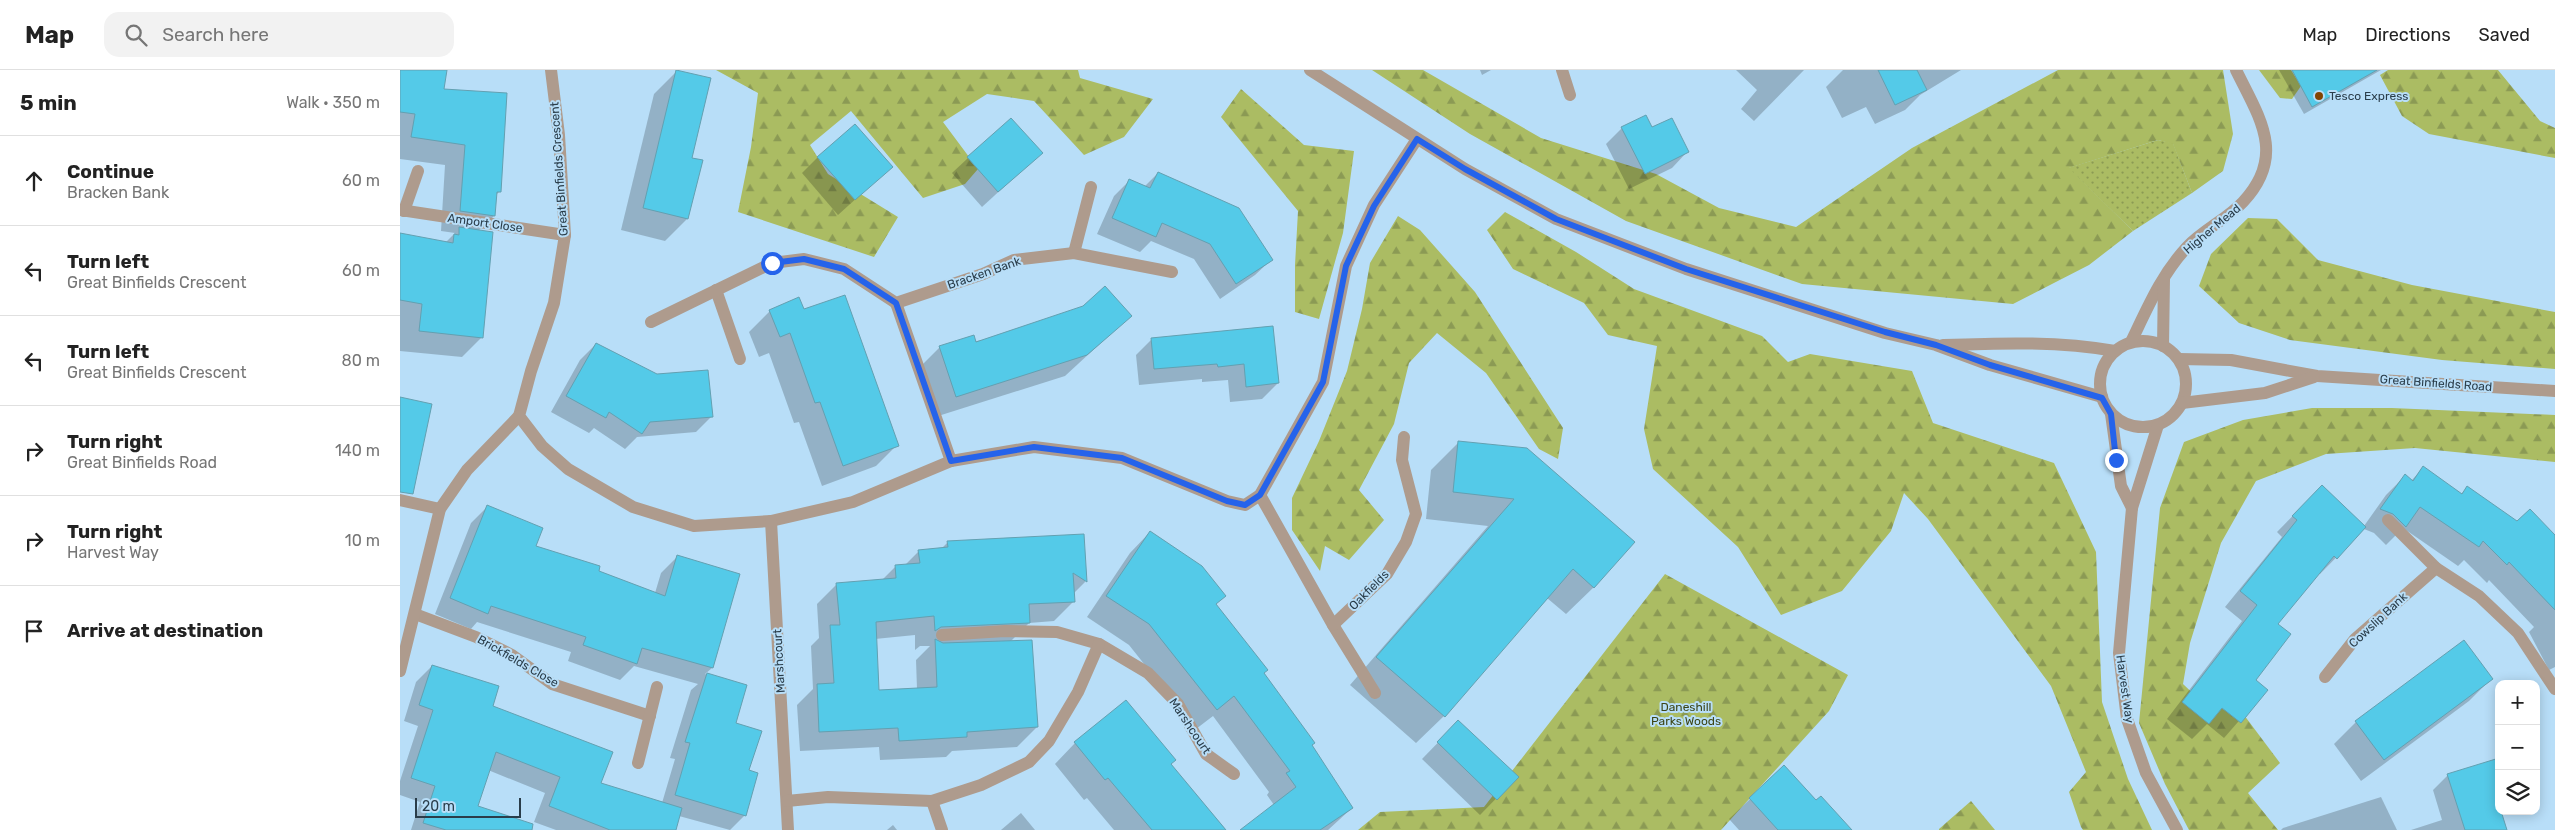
<!DOCTYPE html>
<meta charset="utf-8">
<style>
body{margin:0;font-family:Rubik,sans-serif;background:#f2f2f2;color:#222}
.controls{position:absolute;right:15px;bottom:15px;display:grid;overflow:hidden;border-radius:10px;box-shadow:0 2px 12px #0003}
.controls button{width:45px;height:45px;display:grid;place-items:center;padding:0;border:0;border-bottom:1px solid #e0e0e0;background:#fff;color:#222;font:25px sans-serif}
.scale{position:absolute;left:15px;bottom:12px;width:106px;box-sizing:border-box;padding-left:5px;border:2px solid #2a3d4a;border-top:0;font-size:14px;line-height:18px;white-space:nowrap;color:#2a3d4a;-webkit-text-stroke:4px #b8def8;paint-order:stroke}
.stop{position:absolute;width:15px;height:15px;margin:-11px;border:4px solid #2563eb;border-radius:50%;background:#fff}
.stop.end{background:#2563eb;border-color:#fff;box-shadow:0 1px 5px #0008}
.list{margin:0;padding:0;list-style:none}
h2{display:flex;justify-content:space-between;align-items:center;height:65px;margin:0;padding:0 20px;font-size:21px}
h2 small{font-size:16px;font-weight:400;color:#767676}
.list li{display:grid;grid-template-columns:32px 1fr auto;gap:15px;align-items:center;box-sizing:border-box;height:90px;padding:0 20px;border-top:1px solid #e0e0e0}
.list b{display:block;font-size:19px;white-space:nowrap}
.list p{margin:0;font-size:16px;white-space:nowrap;color:#767676}
.list em{font-size:16px;font-style:normal;color:#767676}
.icon{flex:none;width:28px;height:28px;fill:none;stroke:currentColor;stroke-width:2;stroke-linecap:round;stroke-linejoin:round}
.map{position:relative;flex:none;width:2155px;height:760px;overflow:hidden}
header{display:flex;align-items:center;gap:30px;box-sizing:border-box;height:70px;padding:0 25px;background:#fff;border-bottom:1px solid #e0e0e0}
header strong{font-size:24px}
nav{display:flex;gap:28px;margin-inline-start:auto;font-size:18px}
.search{width:350px;height:45px;background:#f2f2f2;display:flex;align-items:center;gap:12px;box-sizing:border-box;padding:0 18px;border-radius:15px;color:#767676;font-size:19px}
main{display:flex}
aside{flex:1;background:#fff}
.map>svg:first-child{display:block}
.green{fill:url(#green-dots)}
.forest{fill:url(#forest-firs)}
.shadow{fill:#0003;fill-rule:evenodd}
.building{fill:#54cae8;stroke:#63a0b1}
.lines{fill:none;stroke-linecap:round;stroke-linejoin:round}
.minor{stroke:#ae9b8d;stroke-width:12}
.route{stroke:#2563eb;stroke-width:6}
.poi-dot{fill:#824502;stroke:#b8def8;stroke-width:2}
.labels{text-anchor:middle;dominant-baseline:central;stroke-width:4;stroke-linejoin:round;paint-order:stroke}
.poi-label{font-size:12px;fill:#2a3d4a;stroke:#b8def8;text-anchor:start}
.street-label{font-size:12px;fill:#2a3d4a;stroke:#b8def8}
.park-label{font-size:12px;fill:#3c4415;stroke:#b8def8}
</style>
<header>
<strong>Map</strong>
<div class="search"><svg class="icon" aria-label="search" viewBox="0 0 24 24"><circle cx="10" cy="10" r="6"/><path d="M15 15l6 6"/></svg>Search here</div>
<nav><a>Map</a><a>Directions</a><a>Saved</a></nav>
</header>
<main>
<aside>
<h2>5 min<small>Walk · 350 m</small></h2>
<ul class="list">
<li><svg class="icon" aria-label="ahead" viewBox="0 0 24 24"><path d="M12 20V5M6 11l6-6 6 6"/></svg><div><b>Continue</b><p>Bracken Bank</p></div><em>60 m</em></li>
<li><svg class="icon" aria-label="left" viewBox="0 0 24 24"><path d="M17 20v-9H6M10 6l-5 5 5 5"/></svg><div><b>Turn left</b><p>Great Binfields Crescent</p></div><em>60 m</em></li>
<li><svg class="icon" aria-label="left" viewBox="0 0 24 24"><path d="M17 20v-9H6M10 6l-5 5 5 5"/></svg><div><b>Turn left</b><p>Great Binfields Crescent</p></div><em>80 m</em></li>
<li><svg class="icon" aria-label="right" viewBox="0 0 24 24"><path d="M7 20v-9h11M14 6l5 5-5 5"/></svg><div><b>Turn right</b><p>Great Binfields Road</p></div><em>140 m</em></li>
<li><svg class="icon" aria-label="right" viewBox="0 0 24 24"><path d="M7 20v-9h11M14 6l5 5-5 5"/></svg><div><b>Turn right</b><p>Harvest Way</p></div><em>10 m</em></li>
<li><svg class="icon" aria-label="arrive" viewBox="0 0 24 24"><path d="M6 21V4h12l-3 4 3 4H6"/></svg><div><b>Arrive at destination</b></div></li>
</ul>
</aside>
<div class="map">
<svg width="2155" height="760" viewBox="0 0 2155 760">
<defs>
<pattern id="green-dots" width="8" height="8" patternUnits="userSpaceOnUse" patternTransform="scale(1.25)"><rect width="8" height="8" fill="#abbc63"/><path d="M2 2h.1M6 6h.1" fill="none" stroke="#8b9a54" stroke-width="1.8" stroke-linecap="round"/></pattern>
<pattern id="forest-firs" width="22" height="20" patternUnits="userSpaceOnUse" patternTransform="scale(1.25)"><rect width="22" height="20" fill="#abbc63"/><path d="M5 1l3.5 6h-7zM16 11l3.5 6h-7z" fill="#8b9a54"/></pattern>
</defs>
<rect width="100%" height="100%" fill="#b8def8"/>
<polygon class="green" points="1758,70 1773,73 1792,123 1733,161 1668,98"/>
<g class="forest">
<polygon points="316,0 678,0 680,8 753,29 724,67 684,85 634,31 587,24 543,52 578,99 565,114 523,128 451,41 410,75 428,104 498,147 474,187 338,142 351,77 358,23"/>
<polygon points="972,0 1023,0 1141,68 1256,104 1319,138 1396,157 1512,78 1658,0 1823,0 1833,64 1823,101 1792,123 1773,74 1758,70 1669,98 1733,161 1689,195 1613,234 1402,214 1226,151 1070,64"/>
<polygon points="1859,0 1891,0 1901,16 1892,29 1880,28"/>
<polygon points="1988,0 2098,0 2140,51 2155,58 2155,88 2029,64 2002,46 1980,5"/>
<polygon points="841,19 904,75 954,81 943,163 919,249 895,242 895,195 898,141 821,47"/>
<polygon points="1105,142 1176,182 1234,219 1362,266 1388,292 1410,284 1512,301 1533,353 1654,393 1696,482 1702,632 1728,709 1752,760 1683,760 1681,757 1669,722 1686,702 1651,616 1528,449 1504,423 1491,461 1442,521 1381,545 1338,477 1253,399 1244,359 1257,276 1208,265 1184,233 1113,199 1087,160"/>
<polygon points="998,146 1020,160 1075,222 1163,358 1158,389 1139,379 1086,303 1037,263 1009,293 994,354 959,420 984,450 949,490 925,476 920,501 892,460 892,428 919,371 947,301 962,239 970,193"/>
<polygon points="1848,148 1877,149 1918,190 2012,215 2155,242 2155,299 2042,290 1890,270 1839,253 1799,216 1811,184"/>
<polygon points="1912,338 1992,338 2155,345 2155,392 2015,378 1926,384 1856,411 1821,473 1790,573 1783,614 1804,634 1844,645 1880,693 1848,723 1878,760 1789,760 1765,714 1739,653 1760,438 1784,372 1843,350"/>
<polygon points="1265,504 1448,605 1429,641 1321,760 958,760 980,742 1084,737"/>
<polygon points="1571,731 1595,760 1539,760 1539,759"/>
</g>
<g class="shadow">
<polygon points="0,0 33,0 100,121 96,125 94,146 78,161 81,268 62,287 0,281 0,165 45,173 55,163 41,161 45,95 0,89"/>
<polygon points="1080,0 1091,0 1082,5"/>
<polygon points="1336,0 1404,0 1354,51 1341,39 1357,20"/>
<polygon points="1443,0 1561,0 1520,25 1505,40 1475,54 1466,37 1442,48 1426,17"/>
<polygon points="1879,0 1981,0 1904,44"/>
<polygon points="277,1 291,89 287,149 265,171 221,160 254,24"/>
<polygon points="1222,58 1252,59 1287,82 1272,98 1229,119 1206,74"/>
<polygon points="641,83 582,137 552,103 568,88"/>
<polygon points="418,87 491,97 438,145 402,103"/>
<polygon points="758,103 871,190 855,205 820,229 794,189 751,171 740,182 697,164 714,126 729,111 744,117"/>
<polygon points="370,241 403,241 497,375 476,396 422,416 399,352 394,353 369,283 359,287 349,262"/>
<polygon points="730,246 665,306 535,347 519,298 540,277"/>
<polygon points="872,257 878,313 862,329 830,332 828,310 802,312 802,309 739,315 736,285 752,269"/>
<polygon points="196,274 312,346 296,362 237,367 225,379 194,358 189,363 151,342 180,290"/>
<polygon points="1059,372 1127,380 1194,517 1166,544 1147,528 1044,646 1016,673 950,615 1088,456 1026,449 1031,400"/>
<polygon points="2023,398 2061,424 2068,417 2118,453 2155,467 2155,597 2149,600 2129,562 2134,557 2089,510 2087,513 2064,490 2058,496 2003,458 1986,475 1974,463 1964,459 1920,504 1919,502 1876,554 1854,610 1866,620 1824,668 1807,654 1792,669 1767,649 1842,551 1825,537 1882,467 1877,462 1922,416 1964,456 1986,425 2005,406 2011,411"/>
<polygon points="87,437 134,476 255,523 261,503 277,487 312,598 305,604 346,616 334,654 348,701 345,745 330,760 279,746 274,760 156,760 134,752 145,723 88,700 76,737 90,760 11,760 20,732 0,725 0,711 18,656 4,651 16,612 32,596 200,714 262,733 275,689 270,688 291,620 298,614 234,596 220,610 168,591 171,582 77,552 71,559 35,544 71,453"/>
<polygon points="750,462 825,525 815,535 952,738 928,760 842,760 874,735 867,725 869,722 813,646 796,659 729,575 687,547 730,483"/>
<path d="M683 465 685 512 673 524 674 531 654 551 629 553 610 572 637 657 617 677 552 681 546 687 480 690 479 677 400 681 397 635 413 619 411 576 419 568 417 534 437 514 482 510 496 496 505 495 519 481 541 479 548 472ZM515 565V580L520 576H530L516 590 517 619 478 622 475 569Z"/>
<polygon points="2091,609 2069,631 1961,711 1934,674 1956,652"/>
<polygon points="1058,652 1117,707 1080,745 1022,689"/>
<polygon points="675,673 770,694 826,760 714,760 687,728 684,730 655,694"/>
<polygon points="1384,697 1416,732 1450,760 1339,760 1329,749"/>
<polygon points="2048,705 2099,741 2106,760 2011,760 2042,750 2033,720"/>
<polygon points="1981,727 1997,760 1881,760 1883,758"/>
<polygon points="621,743 635,760 601,760"/>
<polygon points="493,755 497,760 487,760"/>
</g>
<g class="building">
<polygon points="0,0 47,0 44,19 107,23 101,122 97,122 95,146 60,141 65,75 11,67 15,44 0,42"/>
<polygon points="276,0 311,8 292,88 303,90 288,149 243,138"/>
<polygon points="1478,0 1517,0 1527,20 1495,35"/>
<polygon points="1892,0 1977,0 1912,37"/>
<polygon points="1246,45 1252,57 1272,48 1289,82 1245,104 1221,57"/>
<polygon points="611,48 643,83 598,122 567,87"/>
<polygon points="455,54 493,97 455,130 417,87"/>
<polygon points="758,102 839,138 873,190 836,214 810,174 762,153 756,167 712,148 729,109 750,118"/>
<polygon points="59,157 93,162 83,268 19,261 22,234 0,230 0,163 53,173 54,164 59,165"/>
<polygon points="705,216 732,246 687,285 556,327 539,276 574,265 576,272 683,236"/>
<polygon points="445,225 499,376 443,396 420,332 415,333 390,263 380,267 369,240 399,227 404,239"/>
<polygon points="873,256 879,313 846,317 844,294 818,297 817,294 754,299 751,268"/>
<polygon points="196,273 257,304 308,300 313,347 250,352 242,364 209,342 206,348 166,326"/>
<polygon points="0,327 32,334 13,424 0,422"/>
<polygon points="1058,371 1127,378 1235,472 1194,518 1173,499 1045,647 976,587 1114,429 1053,422"/>
<polygon points="2023,396 2062,424 2067,416 2117,451 2130,439 2155,465 2155,540 2109,492 2107,495 2083,471 2079,477 2020,437 2006,457 1993,444 1980,439 2005,404 2013,411"/>
<polygon points="1922,415 1966,457 1937,489 1934,486 1878,554 1891,564 1856,610 1868,620 1841,653 1822,638 1809,654 1782,632 1857,535 1840,521 1897,450 1892,446"/>
<polygon points="87,435 143,458 136,476 200,496 199,501 265,526 277,485 340,504 313,598 242,578 237,594 183,575 186,567 91,536 88,544 50,528"/>
<polygon points="750,461 802,496 826,526 816,534 868,600 864,603 915,673 912,675 953,738 920,760 840,760 896,717 886,703 890,701 834,626 817,640 749,554 706,526"/>
<polygon points="684,464 687,512 673,503 675,532 629,534 630,553 541,557 535,561 534,546 476,552 479,620 537,617 535,569 543,573 632,570 638,657 567,662 567,667 499,671 498,658 419,662 417,614 434,613 430,555 440,555 436,513 496,508 495,495 520,493 518,480 548,477 547,471"/>
<polygon points="2064,570 2093,609 1984,690 1955,651"/>
<polygon points="32,595 99,616 93,636 213,682 201,713 282,738 276,760 210,760 149,736 160,707 96,682 78,736 133,754 132,760 46,760 23,753 35,716 11,708 33,640 19,635"/>
<polygon points="307,603 347,615 336,653 362,661 349,700 358,703 346,746 275,725 290,673 285,672"/>
<polygon points="726,630 776,690 771,694 826,760 752,760 708,708 705,710 674,672"/>
<polygon points="1058,650 1119,707 1097,730 1037,672"/>
<polygon points="2099,688 2099,741 2101,741 2107,760 2065,760 2047,704"/>
<polygon points="1384,695 1416,730 1421,726 1452,760 1378,760 1349,728"/>
</g>
<g class="lines">
<g class="minor">
<polyline points="151,0 159,65 165,165 154,233 131,301 119,346 142,376 168,399 233,437 294,456 371,451 453,432 551,391 634,377 722,388 827,431 845,435 860,425 923,312 946,196 974,135 1017,69"/>
<polyline points="910,0 1065,99 1156,149 1286,199 1485,263 1536,275 1590,295 1702,327"/>
<polyline points="1162,0 1170,25"/>
<polyline points="0,140 165,165"/>
<polyline points="4,141 18,101"/>
<polyline points="674,183 691,117"/>
<polyline points="316,220 340,289"/>
<polyline points="496,233 551,391"/>
<polyline points="251,252 372,193 404,189 444,199 496,233 583,204 614,190 674,183 772,202"/>
<circle cx="1743" cy="314" r="43"/>
<path d="M1731 272C1747 239 1761 205 1787 177 1803 160 1827 149 1843 132 1887 85 1859 47 1836 0"/>
<path d="M1543 275C1601 273 1658 271 1715 281"/>
<polyline points="1763,276 1764,209"/>
<polyline points="1779,289 1831,290 1917,306 2155,321"/>
<polyline points="1782,333 1865,323 1914,307"/>
<polyline points="1711,344 1721,416 1732,438"/>
<polyline points="1758,355 1732,438 1719,583 1727,649 1746,703 1777,760"/>
<polyline points="860,425 933,555 975,623"/>
<polyline points="0,430 40,439"/>
<polyline points="1988,450 2036,498 2079,526 2118,563 2155,619"/>
<polyline points="371,451 388,760"/>
<polyline points="15,544 76,567 112,585 152,614 250,646"/>
<polyline points="933,555 987,504 1006,472 1016,444 1002,390 1004,367"/>
<polyline points="542,565 605,561 657,562 699,574 748,603 778,634 806,684 834,704"/>
<polyline points="0,601 40,439 67,400 119,346"/>
<polyline points="1925,607 1955,569 2036,498"/>
<polyline points="238,693 257,617"/>
<polyline points="387,731 428,727 532,731 581,715 629,692 649,671 678,622 699,574"/>
<polyline points="532,731 542,760"/>
</g>
</g>
<g class="lines">
<polyline class="route" points="372,193 404,189 444,199 496,233 551,391 634,377 722,388 827,431 845,435 860,425 923,312 946,196 974,136 1017,69 1065,99 1156,149 1286,199 1485,262 1536,275 1590,295 1702,328 1711,344 1716,390"/>
</g>
<circle class="poi-dot" cx="1919" cy="26" r="5"/>
<g class="labels">
<g class="poi-label">
<text x="1929" y="26">Tesco Express</text>
</g>
<g class="street-label">
<text transform="translate(159 99) rotate(-94)">Great Binfields Crescent</text>
<text transform="translate(85 153) rotate(8)">Amport Close</text>
<text transform="translate(1812 159) rotate(-40)">Higher Mead</text>
<text transform="translate(584 203) rotate(-19)">Bracken Bank</text>
<text transform="translate(2036 313) rotate(4)">Great Binfields Road</text>
<text transform="translate(969 520) rotate(-45)">Oakfields</text>
<text transform="translate(1978 550) rotate(-43)">Cowslip Bank</text>
<text transform="translate(118 591) rotate(30)">Brickfields Close</text>
<text transform="translate(379 591) rotate(-93)">Marshcourt</text>
<text transform="translate(1725 619) rotate(82)">Harvest Way</text>
<text transform="translate(790 656) rotate(56)">Marshcourt</text>
</g>
<g class="park-label">
<text x="1286" y="637">Daneshill<tspan x="1286" dy="14">Parks Woods</tspan></text>
</g>
</g>
</svg>
<div class="controls">
<button>+</button>
<button>−</button>
<button><svg class="icon" aria-label="layers" viewBox="0 0 24 24"><path d="M12 4l9 5-9 5-9-5zM3 14l9 5 9-5"/></svg></button>
</div>
<div class="scale">20 m</div>
<div class="stop" style="left:372px;top:193px"></div>
<div class="stop end" style="left:1716px;top:390px"></div>
</div>
</main>
